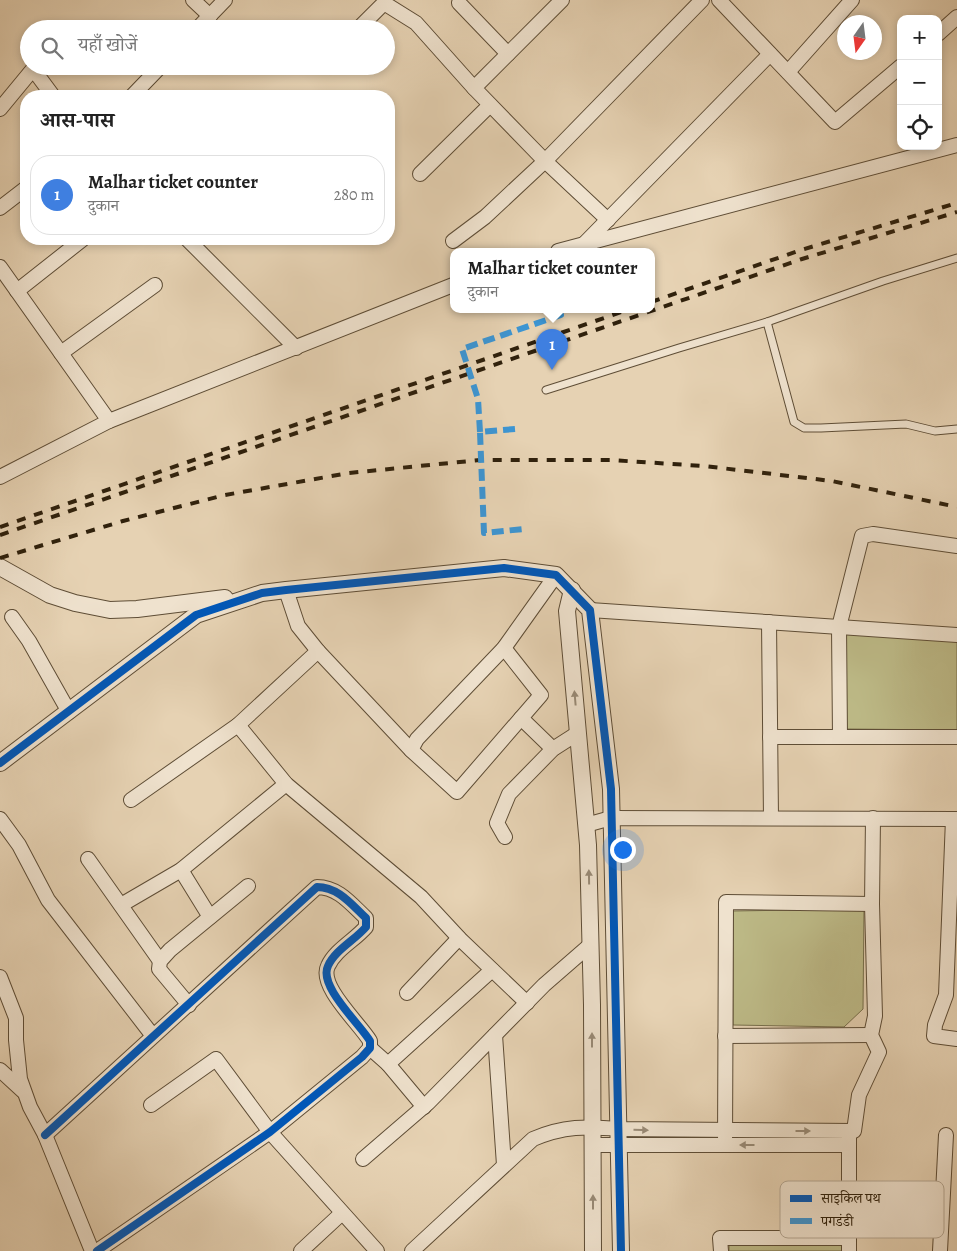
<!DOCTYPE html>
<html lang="hi">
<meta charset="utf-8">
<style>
body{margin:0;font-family:Alegreya,"Noto Serif Devanagari",serif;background:#f2f2f2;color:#222}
.controls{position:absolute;right:15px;top:15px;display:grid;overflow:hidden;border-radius:10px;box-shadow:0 2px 8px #0003}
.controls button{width:45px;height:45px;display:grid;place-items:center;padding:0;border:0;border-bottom:1px solid #e0e0e0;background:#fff;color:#222;font:25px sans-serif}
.compass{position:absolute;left:837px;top:15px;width:45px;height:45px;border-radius:50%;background:#fff;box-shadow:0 2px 8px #0003;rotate:194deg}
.you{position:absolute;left:622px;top:849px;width:18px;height:18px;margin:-12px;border:4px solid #fff;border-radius:50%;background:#1a73e8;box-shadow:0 0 0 8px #1a73e833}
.badge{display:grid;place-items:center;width:32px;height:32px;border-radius:50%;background:#8f2418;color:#fff;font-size:16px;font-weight:700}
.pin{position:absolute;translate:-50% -41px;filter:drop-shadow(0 1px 2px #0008)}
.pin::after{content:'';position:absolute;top:26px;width:18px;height:15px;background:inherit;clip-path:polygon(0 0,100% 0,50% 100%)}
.popup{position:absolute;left:450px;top:248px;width:205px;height:65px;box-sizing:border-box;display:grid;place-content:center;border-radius:10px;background:#fff;filter:drop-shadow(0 1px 4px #0005);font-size:16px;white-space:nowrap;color:#767676}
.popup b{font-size:19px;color:#222}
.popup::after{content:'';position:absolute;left:50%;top:100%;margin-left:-10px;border:10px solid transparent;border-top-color:#fff}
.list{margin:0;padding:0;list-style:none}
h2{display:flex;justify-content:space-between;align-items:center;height:65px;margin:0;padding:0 20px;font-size:21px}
h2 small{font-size:16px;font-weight:400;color:#767676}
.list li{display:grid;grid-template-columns:32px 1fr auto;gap:15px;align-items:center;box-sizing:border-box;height:80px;margin:0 10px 10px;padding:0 10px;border:1px solid #e0e0e0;border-radius:20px}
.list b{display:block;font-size:19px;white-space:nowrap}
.list p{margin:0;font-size:16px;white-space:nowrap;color:#767676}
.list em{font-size:16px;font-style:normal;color:#767676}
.icon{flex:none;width:28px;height:28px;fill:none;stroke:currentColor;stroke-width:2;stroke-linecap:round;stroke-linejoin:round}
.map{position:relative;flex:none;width:957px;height:1251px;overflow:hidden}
.search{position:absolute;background:#fff;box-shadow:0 2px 8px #0003;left:20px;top:20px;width:375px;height:55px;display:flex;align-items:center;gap:12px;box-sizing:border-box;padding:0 18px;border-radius:28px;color:#767676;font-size:19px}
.panel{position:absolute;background:#fff;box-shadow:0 2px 8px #0003;left:20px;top:90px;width:375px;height:155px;border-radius:20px}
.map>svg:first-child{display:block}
.green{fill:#bdba87;stroke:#766e4a}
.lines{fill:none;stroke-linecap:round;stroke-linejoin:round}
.service-casing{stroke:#5e4d36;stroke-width:9}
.minor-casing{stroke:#5e4d36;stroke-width:16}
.tertiary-casing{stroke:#5e4d36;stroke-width:18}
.service{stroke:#efe2ce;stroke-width:7}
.minor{stroke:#efe2ce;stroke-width:14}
.tertiary{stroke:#efe2ce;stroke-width:16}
.rail{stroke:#30210c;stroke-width:4;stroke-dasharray:9 9;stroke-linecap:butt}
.quiet{stroke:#3d95d2;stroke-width:6;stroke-dasharray:12 6;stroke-linecap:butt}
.cycleway-casing{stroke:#efe2ce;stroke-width:11}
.cycleway{stroke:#0057b8;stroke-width:8}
.oneway{fill:#998b77}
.key{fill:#efe2ce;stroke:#b6a894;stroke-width:1}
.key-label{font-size:14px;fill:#30210c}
</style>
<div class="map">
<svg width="957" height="1251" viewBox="0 0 957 1251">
<rect width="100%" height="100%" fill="#e6d2b3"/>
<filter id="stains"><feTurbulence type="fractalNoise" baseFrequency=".004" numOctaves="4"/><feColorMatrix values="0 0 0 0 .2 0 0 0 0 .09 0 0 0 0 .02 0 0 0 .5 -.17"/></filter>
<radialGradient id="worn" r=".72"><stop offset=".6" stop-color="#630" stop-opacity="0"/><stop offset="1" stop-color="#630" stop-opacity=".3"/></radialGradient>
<g class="green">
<polygon points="844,633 957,641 957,730 844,729"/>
<polygon points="864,909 863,1009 844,1027 733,1025 733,911"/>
<polygon points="729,1243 843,1244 843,1251 729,1251"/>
</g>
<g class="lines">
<defs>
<g id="service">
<polyline points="767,322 794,422 804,428 821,428 906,424 935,431 957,429"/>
<polyline points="546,390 679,348 767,322 883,281 957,258"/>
</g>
<g id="minor">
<polyline points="193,0 210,16"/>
<polyline points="719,0 835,122 901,66"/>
<polyline points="459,3 508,54"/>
<polyline points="197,29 225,0"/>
<polyline points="358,29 384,3 416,23 474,88"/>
<polyline points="938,34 957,17"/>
<polyline points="788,72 852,0"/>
<polyline points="132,96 161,66"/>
<polyline points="0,109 33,69 53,96"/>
<polyline points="420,174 490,105"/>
<polyline points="0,208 26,188"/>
<polyline points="608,220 545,161 702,0"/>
<polyline points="187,239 296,348"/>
<polyline points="453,241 485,217 545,161 474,88 562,0"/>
<polyline points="584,244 770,54"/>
<polyline points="558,251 957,145"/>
<polyline points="0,267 109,421"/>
<polyline points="17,291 83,239"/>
<polyline points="61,353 155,285"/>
<polyline points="0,477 109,421 453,285"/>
<polyline points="286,590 298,626 318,651 411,750 457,792 541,695 504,648"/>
<polyline points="590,610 957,635"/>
<polyline points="12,617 29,641 69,712"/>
<polyline points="769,622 771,818"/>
<polyline points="521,718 553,749"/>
<polyline points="238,725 286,784 421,897 460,939 527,1003"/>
<polyline points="770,737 957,737"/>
<polyline points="840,737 839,627 862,536 873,534 957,546"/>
<polyline points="411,750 417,739 504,648 556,575"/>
<polyline points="131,800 238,725 318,651"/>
<polyline points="0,819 19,845 48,900 153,1036"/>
<polyline points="953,819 946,995 935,1025 934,1036 957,1039"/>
<polyline points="586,825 611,818 957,819"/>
<polyline points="505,837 497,823 509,794 553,749 578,733"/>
<polyline points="88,859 160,961"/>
<polyline points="181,870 210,917"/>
<polyline points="121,905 181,870 286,784"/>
<polyline points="0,977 16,1018 16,1040 20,1079 30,1107 45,1135 92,1251"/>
<polyline points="407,993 459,938"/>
<polyline points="189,1005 159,969 160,961 170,950 248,886"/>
<polyline points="495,1035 504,1165"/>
<polyline points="725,1036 871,1035"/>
<polyline points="370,1048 388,1064 492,970"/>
<polyline points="388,1064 424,1107"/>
<polyline points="0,1070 23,1091"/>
<polyline points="151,1105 216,1059 270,1132 377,1251"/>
<path d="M45 1135 317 887C338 887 351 904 366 918V927C355 940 335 950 328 966 318 986 360 1024 370 1041V1048L362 1057 270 1132 97 1251"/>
<polyline points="849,1137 849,1251"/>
<polyline points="592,1145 849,1145"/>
<polyline points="725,1145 726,902 872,904"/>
<polyline points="363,1159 428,1103 544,985 590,945"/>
<polyline points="301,1251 342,1213"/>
<path d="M412 1251 533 1139C563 1126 587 1126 619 1129L854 1131 859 1095 879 1052 871 1035 875 1016 872 904 873 818"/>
<polyline points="721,1251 720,1238 849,1238"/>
<polyline points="940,1251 946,1135"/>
</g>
<g id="tertiary">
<polyline points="0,567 50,595 75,603 110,610 137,609 225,598"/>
<polyline points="572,590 567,611 588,845 592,1005 593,1251"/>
<polyline points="0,763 196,615 262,593 286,590 504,568 556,575 590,610 611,789 621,1251"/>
</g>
</defs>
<use href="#service" class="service-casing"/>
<use href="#minor" class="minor-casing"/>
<use href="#tertiary" class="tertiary-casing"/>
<use href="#service" class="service"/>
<use href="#minor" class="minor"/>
<use href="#tertiary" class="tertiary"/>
<g class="rail">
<polyline points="651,302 801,250 957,203"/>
<polyline points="0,527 630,309"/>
<polyline points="0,535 802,259 957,212"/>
<polyline points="0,558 123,521 225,495 349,473 480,460 610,460 704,466 832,481 957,507"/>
</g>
<g class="quiet">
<polyline points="515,429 480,432 484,533 523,529"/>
<polyline points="480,432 478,399 462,349 561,315 559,309"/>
</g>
<defs>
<g id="cycleway">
<polyline points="0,763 196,615 262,593 286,590 504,568 556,575 590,610 611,789 621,1251"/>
<path d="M45 1135 317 887C338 887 351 904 366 918V927C355 940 335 950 328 966 318 986 360 1024 370 1041V1048L362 1057 270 1132 97 1251"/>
</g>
</defs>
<use href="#cycleway" class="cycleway-casing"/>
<use href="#cycleway" class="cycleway"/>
</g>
<defs><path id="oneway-solid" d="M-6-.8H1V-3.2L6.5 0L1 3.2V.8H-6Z" transform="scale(1.25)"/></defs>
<g class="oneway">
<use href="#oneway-solid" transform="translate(575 698) rotate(-95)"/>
<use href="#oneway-solid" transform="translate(589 877) rotate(-91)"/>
<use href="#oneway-solid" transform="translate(592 1040) rotate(-90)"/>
<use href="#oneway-solid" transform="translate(641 1130) rotate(1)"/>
<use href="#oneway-solid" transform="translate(803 1131)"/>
<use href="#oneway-solid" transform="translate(747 1145) rotate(-180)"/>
<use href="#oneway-solid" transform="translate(593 1202) rotate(-90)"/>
</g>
<rect x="780" y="1181" width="164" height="57" rx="8" class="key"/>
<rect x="790" y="1195" width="22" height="7" fill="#0057b8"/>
<rect x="790" y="1218" width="22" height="6" fill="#3d95d2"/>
<g class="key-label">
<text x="821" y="1203">साइकिल पथ</text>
<text x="821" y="1226">पगडंडी</text>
</g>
<rect width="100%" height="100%" filter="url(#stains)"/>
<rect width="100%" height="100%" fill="url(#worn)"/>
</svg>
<div class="controls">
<button>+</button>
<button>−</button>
<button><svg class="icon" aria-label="locate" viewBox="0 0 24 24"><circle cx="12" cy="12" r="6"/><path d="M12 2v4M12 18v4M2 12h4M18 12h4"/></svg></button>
</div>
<svg class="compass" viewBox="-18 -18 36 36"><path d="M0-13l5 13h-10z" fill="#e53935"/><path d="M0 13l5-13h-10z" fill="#767676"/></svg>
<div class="you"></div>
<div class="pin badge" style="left:552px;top:370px;background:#3f7fe0">1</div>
<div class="popup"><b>Malhar ticket counter</b>दुकान</div>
<div class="search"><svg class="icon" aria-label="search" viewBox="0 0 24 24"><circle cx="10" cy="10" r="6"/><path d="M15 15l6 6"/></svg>यहाँ खोजें</div>
<section class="panel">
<h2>आस-पास<small></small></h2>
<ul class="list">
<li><span class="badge" style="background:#3f7fe0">1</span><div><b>Malhar ticket counter</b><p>दुकान</p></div><em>280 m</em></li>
</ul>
</section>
</div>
